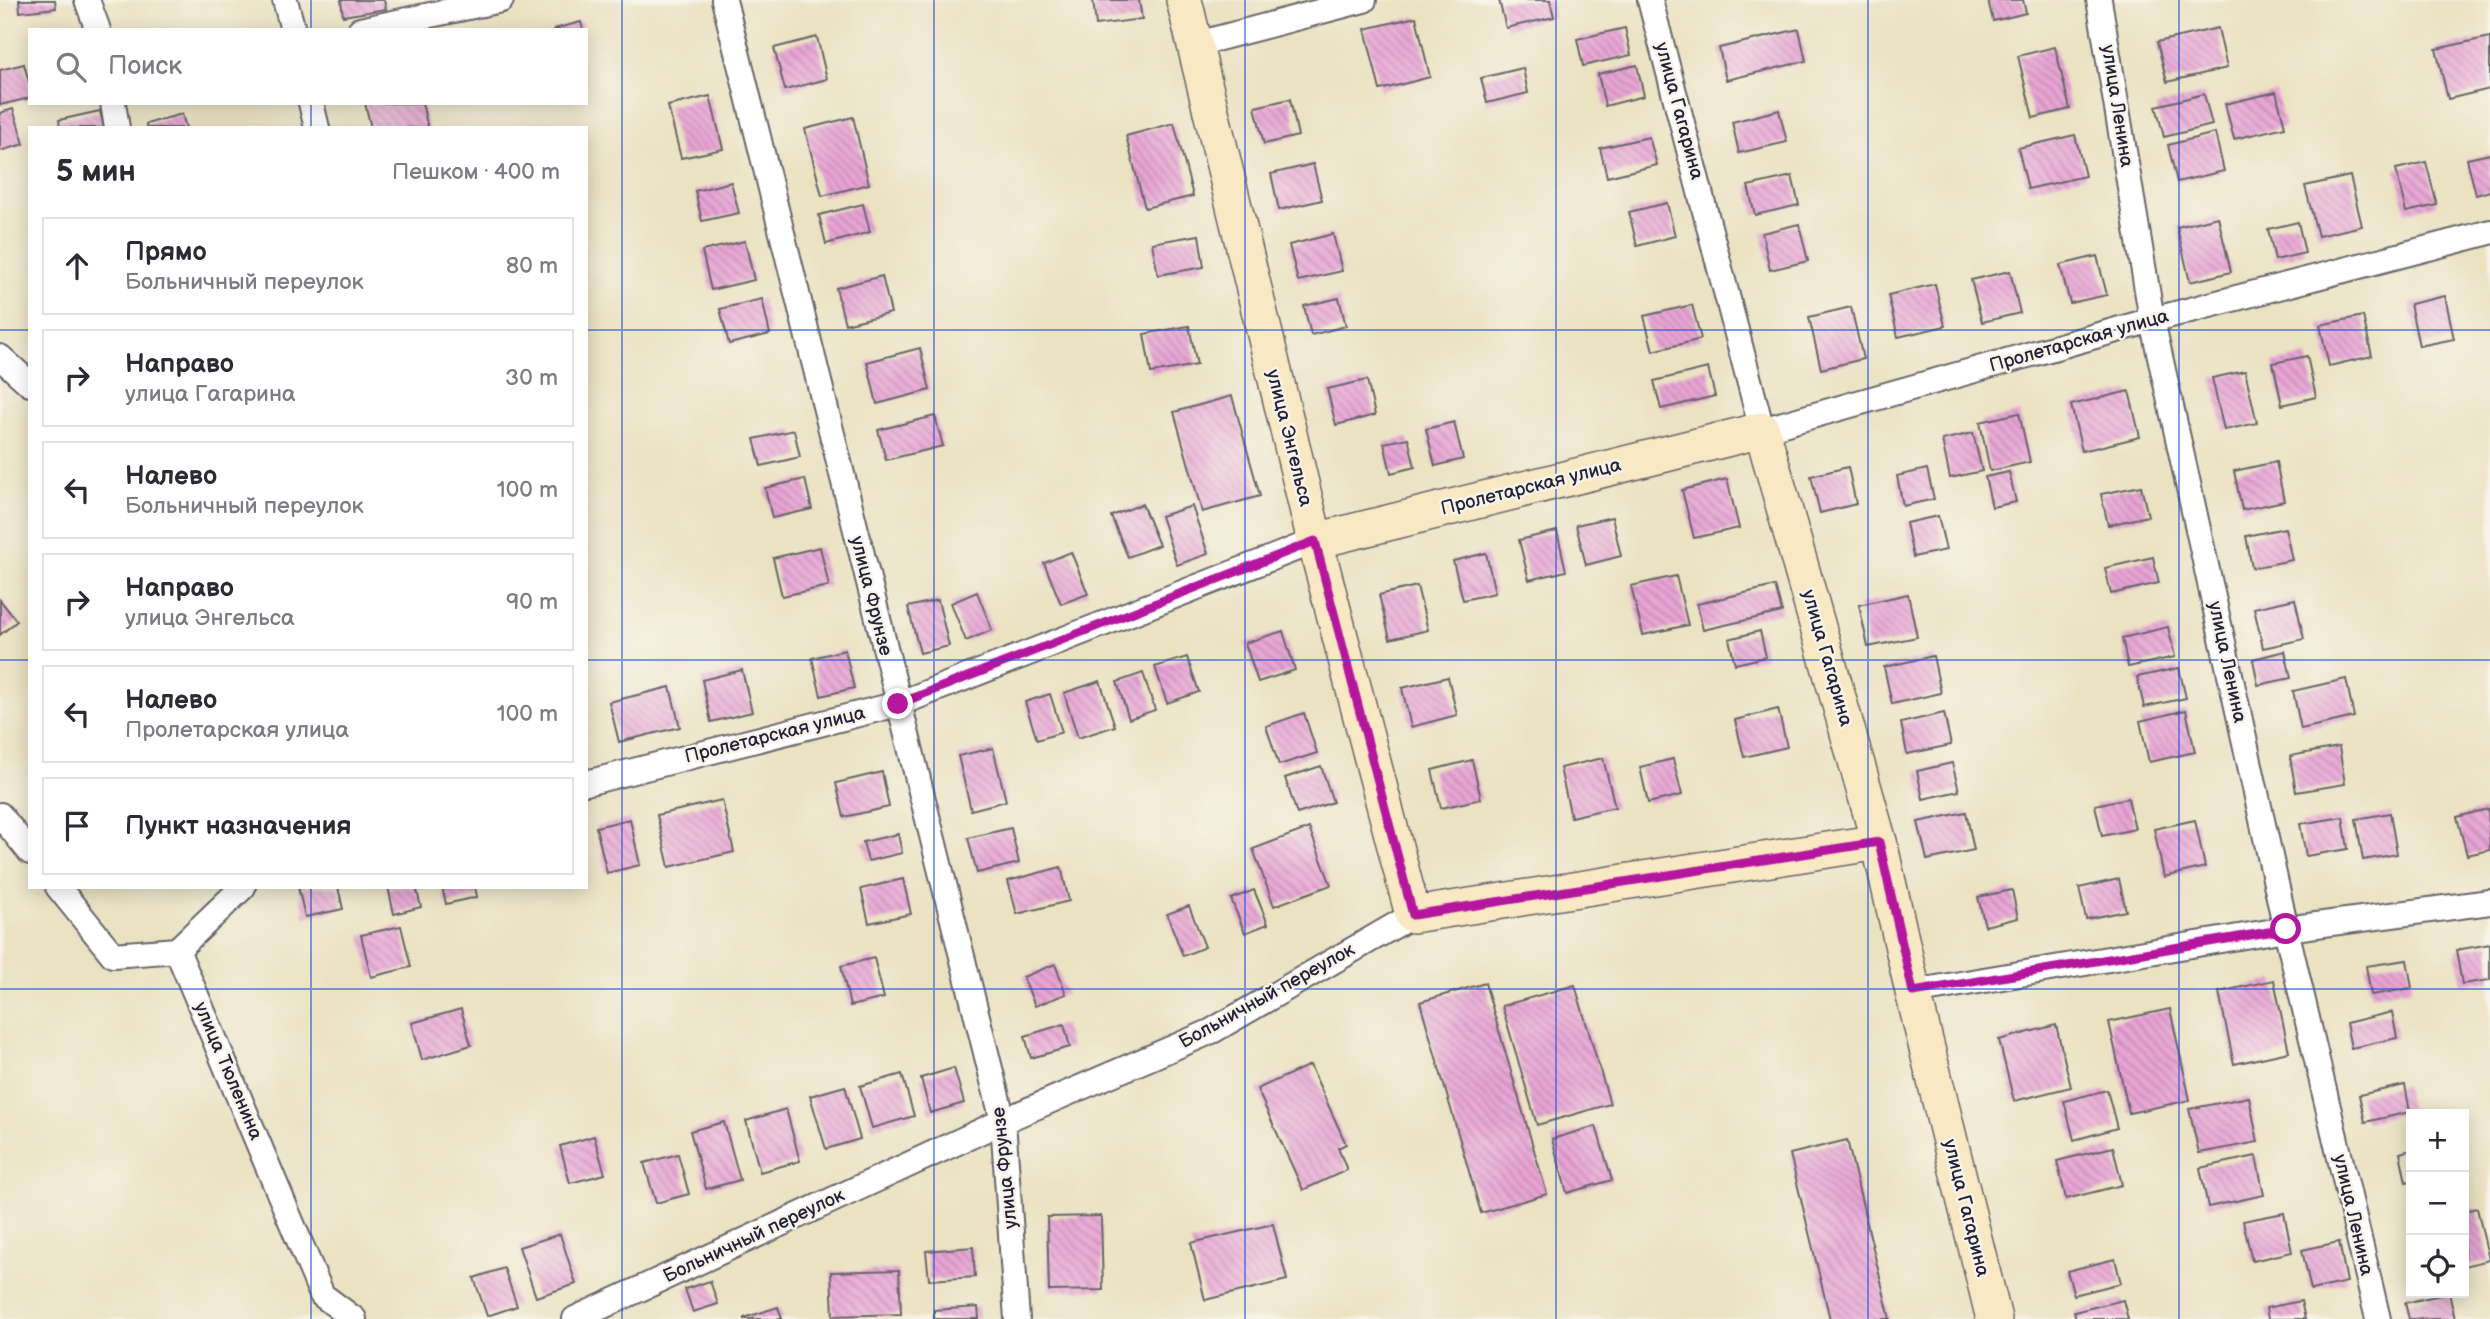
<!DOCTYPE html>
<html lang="ru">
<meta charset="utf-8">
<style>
body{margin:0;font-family:"Balsamiq Sans",sans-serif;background:#f2f2f3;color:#2b2b33}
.controls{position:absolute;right:21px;bottom:21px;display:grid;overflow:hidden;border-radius:0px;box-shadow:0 4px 18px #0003}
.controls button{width:63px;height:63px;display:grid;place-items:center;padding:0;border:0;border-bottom:2px solid #e1e1e2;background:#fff;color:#2b2b33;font:35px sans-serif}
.stop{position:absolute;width:21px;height:21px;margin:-16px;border:5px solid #b5179e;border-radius:50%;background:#fff}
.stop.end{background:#b5179e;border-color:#fff;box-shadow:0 2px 7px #0008}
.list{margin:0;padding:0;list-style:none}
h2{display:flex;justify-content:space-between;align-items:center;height:91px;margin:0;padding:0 28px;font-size:30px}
h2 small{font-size:23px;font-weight:400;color:#7c7c81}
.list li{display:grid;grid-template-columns:46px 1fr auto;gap:21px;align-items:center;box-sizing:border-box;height:98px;margin:0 14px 14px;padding:0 14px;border:2px solid #e1e1e2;border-radius:0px}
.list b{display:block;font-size:26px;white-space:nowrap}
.list p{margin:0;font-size:23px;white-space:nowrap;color:#7c7c81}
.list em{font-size:23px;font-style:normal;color:#7c7c81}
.icon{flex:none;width:38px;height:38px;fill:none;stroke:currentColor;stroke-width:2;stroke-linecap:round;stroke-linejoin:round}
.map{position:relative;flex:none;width:2490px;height:1319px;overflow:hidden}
.search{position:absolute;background:#fff;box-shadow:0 4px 18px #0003;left:28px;top:28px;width:560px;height:77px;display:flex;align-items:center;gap:18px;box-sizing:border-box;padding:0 24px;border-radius:0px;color:#7c7c81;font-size:26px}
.panel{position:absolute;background:#fff;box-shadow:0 4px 18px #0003;left:28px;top:126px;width:560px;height:763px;border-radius:0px}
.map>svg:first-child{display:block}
.building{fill:url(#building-back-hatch)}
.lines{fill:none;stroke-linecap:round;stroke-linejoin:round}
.street-casing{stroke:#68656a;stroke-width:28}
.secondary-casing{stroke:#68656a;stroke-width:38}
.street{stroke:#fff;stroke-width:24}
.secondary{stroke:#f8e8c3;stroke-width:35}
.route{stroke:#b5179e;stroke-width:9}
.grid{fill:none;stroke:#1d4ed8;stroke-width:2;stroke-opacity:0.55}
.labels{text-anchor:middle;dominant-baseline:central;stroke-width:5;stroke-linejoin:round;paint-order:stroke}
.street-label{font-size:19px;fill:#22223b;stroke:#f7f3e8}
</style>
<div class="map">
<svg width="2490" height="1319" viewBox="0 0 2490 1319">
<defs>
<pattern id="building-back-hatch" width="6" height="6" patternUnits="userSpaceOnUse" patternTransform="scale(1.75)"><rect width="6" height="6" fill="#e8a4d5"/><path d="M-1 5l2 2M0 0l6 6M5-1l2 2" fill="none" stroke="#bc85ae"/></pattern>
</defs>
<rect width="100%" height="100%" fill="#f7f3e8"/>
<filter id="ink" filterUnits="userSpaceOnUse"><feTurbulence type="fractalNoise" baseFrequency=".0143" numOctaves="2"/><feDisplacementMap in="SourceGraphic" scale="14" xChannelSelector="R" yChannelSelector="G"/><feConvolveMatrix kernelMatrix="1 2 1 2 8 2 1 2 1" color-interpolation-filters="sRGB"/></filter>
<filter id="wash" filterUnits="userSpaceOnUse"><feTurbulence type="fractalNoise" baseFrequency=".00686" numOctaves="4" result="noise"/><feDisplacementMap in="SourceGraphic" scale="28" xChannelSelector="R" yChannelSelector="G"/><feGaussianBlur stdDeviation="1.57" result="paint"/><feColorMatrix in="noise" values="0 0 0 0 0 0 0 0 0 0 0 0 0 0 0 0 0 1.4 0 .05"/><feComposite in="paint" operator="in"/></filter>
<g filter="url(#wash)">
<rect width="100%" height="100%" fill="#ebe2c2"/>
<g id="blocks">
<g class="building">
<polygon points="19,0 55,0 56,8 20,12"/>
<polygon points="341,0 384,0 386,9 343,16"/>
<polygon points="1093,0 1139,0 1142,19 1096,25"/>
<polygon points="1499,0 1550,0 1554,17 1506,28"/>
<polygon points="1988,0 2023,0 2026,13 1993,21"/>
<polygon points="1416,17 1430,77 1380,90 1365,29"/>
<polygon points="581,22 583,30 554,30 554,29"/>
<polygon points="1625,28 1631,55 1583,66 1577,39"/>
<polygon points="2218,28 2227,68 2167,82 2157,42"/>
<polygon points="1799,29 1806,61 1726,80 1719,48"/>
<polygon points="817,37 827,79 785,90 774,48"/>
<polygon points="2490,37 2490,89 2448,99 2436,49"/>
<polygon points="2055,47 2070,109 2033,118 2018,56"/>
<polygon points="24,64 30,86 30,98 0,105 0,70"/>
<polygon points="1637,65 1644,96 1605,106 1598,74"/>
<polygon points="1523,68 1528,93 1487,103 1481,78"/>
<polygon points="2276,92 2285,127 2234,139 2225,104"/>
<polygon points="2204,94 2212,125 2164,137 2156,106"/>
<polygon points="710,96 723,149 681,158 668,106"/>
<polygon points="1290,99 1298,136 1264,144 1255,107"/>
<polygon points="365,103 422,103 428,128 371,128"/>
<polygon points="13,109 24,144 0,151 0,113"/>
<polygon points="1779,110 1787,142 1739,153 1732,122"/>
<polygon points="100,111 104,128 60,128 59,120"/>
<polygon points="182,114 186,128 147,128 146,124"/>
<polygon points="853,117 869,184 822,196 805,129"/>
<polygon points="1174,123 1193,196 1145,208 1126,136"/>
<polygon points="2215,133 2224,171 2177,182 2168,145"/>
<polygon points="2075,135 2085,176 2028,189 2018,148"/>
<polygon points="1649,137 1657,165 1607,177 1600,148"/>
<polygon points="2490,154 2490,191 2476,195 2467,159"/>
<polygon points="2426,162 2437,205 2406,212 2396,169"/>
<polygon points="1313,164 1322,200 1279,210 1271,174"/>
<polygon points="1792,176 1799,205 1755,215 1748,186"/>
<polygon points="2350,176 2362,226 2318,236 2305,186"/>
<polygon points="731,182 739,213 702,221 695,191"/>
<polygon points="1667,203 1675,236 1637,246 1629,212"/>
<polygon points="863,204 870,232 826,244 819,215"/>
<polygon points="2218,217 2231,272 2190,282 2177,227"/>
<polygon points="2298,222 2305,253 2275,260 2268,229"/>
<polygon points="1799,224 1808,261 1770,270 1762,233"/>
<polygon points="1333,234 1342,271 1298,281 1289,245"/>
<polygon points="1199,235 1204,267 1158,275 1152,243"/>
<polygon points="745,241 754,280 711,290 702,251"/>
<polygon points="2097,256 2107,295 2070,303 2060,265"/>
<polygon points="2010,271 2020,313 1982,322 1971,280"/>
<polygon points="882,276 891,313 845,324 836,288"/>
<polygon points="1935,284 1945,326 1898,337 1888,295"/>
<polygon points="2445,296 2454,339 2419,346 2410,304"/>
<polygon points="1339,298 1346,326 1311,335 1304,306"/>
<polygon points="762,299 770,334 729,344 720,309"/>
<polygon points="1692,305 1701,339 1653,351 1644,316"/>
<polygon points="1851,307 1863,359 1821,369 1809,317"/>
<polygon points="2363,316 2372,356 2329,366 2320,325"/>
<polygon points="1189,326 1197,365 1151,373 1144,334"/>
<polygon points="920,348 930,390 877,404 867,362"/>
<polygon points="2307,356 2316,397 2282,405 2273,363"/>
<polygon points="1708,368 1715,396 1661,409 1654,381"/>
<polygon points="2245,371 2257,423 2224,430 2212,378"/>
<polygon points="1367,380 1375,415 1336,425 1327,389"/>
<polygon points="2129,391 2140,437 2082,451 2071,405"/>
<polygon points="1232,396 1260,496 1202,512 1174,412"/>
<polygon points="2019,413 2030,462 1990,471 1980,422"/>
<polygon points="935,416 943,446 886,460 878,430"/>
<polygon points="1454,422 1463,459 1435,466 1426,429"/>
<polygon points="794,430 800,457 761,466 754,439"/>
<polygon points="1973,433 1982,471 1950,478 1942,440"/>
<polygon points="1408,438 1415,467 1391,473 1384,443"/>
<polygon points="2276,462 2284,501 2242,510 2234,471"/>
<polygon points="1848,467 1856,504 1820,513 1811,476"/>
<polygon points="1927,469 1934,499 1903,506 1897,476"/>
<polygon points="2009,472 2016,502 1992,507 1985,477"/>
<polygon points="805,479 812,509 772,518 765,488"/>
<polygon points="1727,479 1739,528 1694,538 1682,490"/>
<polygon points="2141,486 2148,516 2108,525 2101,494"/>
<polygon points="1142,504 1159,545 1128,557 1111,516"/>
<polygon points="1192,506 1208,554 1177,565 1161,516"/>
<polygon points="1938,516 1946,550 1913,557 1906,523"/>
<polygon points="1612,517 1621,556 1586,565 1576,525"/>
<polygon points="2285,528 2292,560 2252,568 2246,536"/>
<polygon points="1557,531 1566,571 1529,580 1519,540"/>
<polygon points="820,547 829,586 782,596 773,558"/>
<polygon points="1071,552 1088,594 1061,604 1044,563"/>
<polygon points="1486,553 1495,593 1463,600 1453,561"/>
<polygon points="2153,557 2159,583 2111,594 2105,568"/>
<polygon points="1676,576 1688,625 1643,635 1631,586"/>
<polygon points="1417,586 1428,630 1390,639 1379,595"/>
<polygon points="1775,586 1782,612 1703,630 1697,604"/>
<polygon points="977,592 992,630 966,641 951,603"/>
<polygon points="1908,594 1917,637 1868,647 1859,605"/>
<polygon points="2295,599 2304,639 2263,648 2254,608"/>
<polygon points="0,600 17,621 0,635"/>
<polygon points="938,600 949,646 920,653 908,607"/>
<polygon points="2168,627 2175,657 2128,667 2122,638"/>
<polygon points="1283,631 1295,670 1258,682 1245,643"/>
<polygon points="1760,631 1766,657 1735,664 1729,639"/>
<polygon points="845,650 854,688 821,696 812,658"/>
<polygon points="2285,651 2291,678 2258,685 2253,659"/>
<polygon points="1933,656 1941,693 1892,704 1884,667"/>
<polygon points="1187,657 1199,692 1167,703 1155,667"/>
<polygon points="2179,668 2186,698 2144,707 2137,677"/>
<polygon points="742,670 752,712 711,722 702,680"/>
<polygon points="1143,673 1155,710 1129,719 1117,682"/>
<polygon points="1448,677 1457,715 1411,727 1402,688"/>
<polygon points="2346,679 2354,717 2301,729 2293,691"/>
<polygon points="1100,681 1115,726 1078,738 1064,693"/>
<polygon points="670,687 680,727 619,742 609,702"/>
<polygon points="1050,694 1062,732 1037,740 1025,702"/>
<polygon points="1778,709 1787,747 1744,757 1735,720"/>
<polygon points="2186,710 2195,752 2149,762 2140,721"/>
<polygon points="1304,713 1317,753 1279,765 1266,726"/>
<polygon points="1944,713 1951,745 1907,754 1901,723"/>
<polygon points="2339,747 2345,784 2296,792 2290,756"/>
<polygon points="993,748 1006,801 971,810 958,756"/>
<polygon points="1603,758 1615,807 1571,817 1560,768"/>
<polygon points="1673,759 1682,795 1648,803 1640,767"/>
<polygon points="1472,760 1481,799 1441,808 1432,770"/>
<polygon points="1952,763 1959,791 1923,799 1917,771"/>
<polygon points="1321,766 1333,802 1297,814 1285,778"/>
<polygon points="882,772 889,807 844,817 836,783"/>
<polygon points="2128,798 2135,829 2102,836 2095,805"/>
<polygon points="722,800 734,852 669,867 657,815"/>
<polygon points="2488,809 2490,850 2467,855 2457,817"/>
<polygon points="1966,812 1974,850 1927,860 1918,822"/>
<polygon points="2390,813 2397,854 2363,860 2356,819"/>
<polygon points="2343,817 2348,849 2306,856 2300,824"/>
<polygon points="630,819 640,865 607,873 596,827"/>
<polygon points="2195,820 2205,867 2164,877 2154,829"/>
<polygon points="1011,828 1019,863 977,873 968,838"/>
<polygon points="1309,828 1331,885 1274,906 1253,849"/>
<polygon points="898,834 902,853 868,861 863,842"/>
<polygon points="1061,867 1069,901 1017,914 1008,881"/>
<polygon points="903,879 911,914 869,923 861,889"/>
<polygon points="2119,879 2126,911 2086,919 2079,888"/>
<polygon points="298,887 338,887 343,909 305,917"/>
<polygon points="388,887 416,887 421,907 394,914"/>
<polygon points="442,887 475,887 477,897 446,904"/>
<polygon points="1254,890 1268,924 1245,933 1231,899"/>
<polygon points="2012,890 2018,918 1985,926 1978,897"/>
<polygon points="1189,906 1205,947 1183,956 1167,914"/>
<polygon points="401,926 411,967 371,977 361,935"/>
<polygon points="2490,944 2490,980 2462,984 2456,950"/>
<polygon points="874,958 884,998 850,1006 841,966"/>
<polygon points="2407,960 2412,988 2371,995 2366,966"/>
<polygon points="1055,964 1066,994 1035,1006 1023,977"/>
<polygon points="2274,980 2289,1052 2234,1064 2219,992"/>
<polygon points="1485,983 1547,1194 1481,1213 1420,1002"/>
<polygon points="1575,985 1610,1104 1537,1125 1502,1006"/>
<polygon points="461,1009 471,1045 422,1060 412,1023"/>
<polygon points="2170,1009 2190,1100 2129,1113 2109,1022"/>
<polygon points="2392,1012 2397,1038 2351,1048 2346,1023"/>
<polygon points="1064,1024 1070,1047 1031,1058 1025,1036"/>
<polygon points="2056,1025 2071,1087 2014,1101 1999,1040"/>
<polygon points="1310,1065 1346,1144 1338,1148 1347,1170 1303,1190 1257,1089"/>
<polygon points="954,1068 964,1103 930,1113 921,1078"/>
<polygon points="902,1074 914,1116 872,1128 860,1086"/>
<polygon points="2405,1085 2410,1112 2365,1122 2359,1095"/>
<polygon points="845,1086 860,1139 826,1149 810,1096"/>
<polygon points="2107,1090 2117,1128 2074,1140 2064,1101"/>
<polygon points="2249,1097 2258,1142 2199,1153 2189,1109"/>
<polygon points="786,1109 800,1161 760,1172 746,1121"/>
<polygon points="724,1122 740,1180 706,1189 690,1131"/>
<polygon points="1596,1126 1612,1180 1567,1193 1552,1139"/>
<polygon points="594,1136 605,1174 570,1183 560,1146"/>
<polygon points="1847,1140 1890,1319 1830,1319 1790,1154"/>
<polygon points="2113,1147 2122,1185 2066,1199 2057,1161"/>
<polygon points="2411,1150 2411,1181 2406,1182 2400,1153"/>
<polygon points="678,1154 689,1194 656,1203 644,1163"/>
<polygon points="2256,1156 2264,1195 2208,1207 2200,1168"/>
<polygon points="2477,1208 2489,1260 2464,1266 2464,1211"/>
<polygon points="2284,1213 2292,1252 2252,1261 2243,1221"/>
<polygon points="1101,1216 1103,1290 1049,1291 1047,1217"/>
<polygon points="1273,1224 1287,1280 1205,1300 1191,1243"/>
<polygon points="560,1234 576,1284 536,1297 519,1247"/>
<polygon points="2339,1242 2347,1282 2311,1290 2302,1250"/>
<polygon points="973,1247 975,1277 929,1280 926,1251"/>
<polygon points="2115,1259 2121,1283 2074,1295 2067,1271"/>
<polygon points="504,1268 517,1306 487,1316 474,1278"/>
<polygon points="899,1270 901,1314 833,1316 831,1272"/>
<polygon points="710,1281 718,1304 693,1312 685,1289"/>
<polygon points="2449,1293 2455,1319 2409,1319 2405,1303"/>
<polygon points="2123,1300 2128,1319 2076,1319 2074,1312"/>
<polygon points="2301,1301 2305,1319 2268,1319 2266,1308"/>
<polygon points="778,1307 782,1319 744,1319 744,1318"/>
<polygon points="978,1307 979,1319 934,1319 934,1310"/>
</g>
</g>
</g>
<g filter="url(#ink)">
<use href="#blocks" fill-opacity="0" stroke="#68656a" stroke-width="2"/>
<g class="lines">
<defs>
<g id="street">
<polyline points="87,0 98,30"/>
<polyline points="285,0 293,30"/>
<polyline points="724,0 1003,1121 1017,1319"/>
<polyline points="1650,0 1762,430 2152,320 2490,232"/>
<polyline points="2099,0 2152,320 2286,929 2378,1319"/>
<polyline points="360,30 501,0"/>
<polyline points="1193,45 1364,0"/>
<polyline points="113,103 117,128"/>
<polyline points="311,103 317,128"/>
<polyline points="0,357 30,384"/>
<polyline points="586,783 898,704 1315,541"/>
<polyline points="0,815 30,852"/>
<polyline points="58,887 113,955 177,950 322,1295 354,1319"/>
<polyline points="177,950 243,887"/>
<polyline points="1913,992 2286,929 2490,902"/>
<polyline points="575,1319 1003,1121 1212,1031 1413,915"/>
</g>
<g id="secondary">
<polyline points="1184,0 1315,541 1413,915 1879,842"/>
<polyline points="1315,541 1762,430 1879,842 1913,992 1994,1319"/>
</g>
</defs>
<use href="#street" class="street-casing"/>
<use href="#secondary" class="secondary-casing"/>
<use href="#street" class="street"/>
<use href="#secondary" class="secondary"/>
</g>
</g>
<g class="lines" filter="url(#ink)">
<polyline class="route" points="898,704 1315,541 1413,915 1879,842 1913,992 2286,929"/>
</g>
<path class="grid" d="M311 0V30M622 0V1319M934 0V1319M1245 0V1319M1556 0V1319M1868 0V1319M2179 0V1319M311 103V128M0 330H30M586 330H2490M0 660H30M586 660H2490M311 887V1319M0 989H2490"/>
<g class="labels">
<g class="street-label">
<text transform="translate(2117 106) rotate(81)">улица Ленина</text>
<text transform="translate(1679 111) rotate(75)">улица Гагарина</text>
<text transform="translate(2079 341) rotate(-16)">Пролетарская улица</text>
<text transform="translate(1289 438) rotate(76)">улица Энгельса</text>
<text transform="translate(1531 487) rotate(-14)">Пролетарская улица</text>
<text transform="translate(871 596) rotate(76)">улица Фрунзе</text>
<text transform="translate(1827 658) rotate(74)">улица Гагарина</text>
<text transform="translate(2227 662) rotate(78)">улица Ленина</text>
<text transform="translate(775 735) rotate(-14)">Пролетарская улица</text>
<text transform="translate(1267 996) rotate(-29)">Больничный переулок</text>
<text transform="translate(228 1071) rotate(67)">улица Тюленина</text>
<text transform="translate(1005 1168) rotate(-96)">улица Фрунзе</text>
<text transform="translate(1966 1208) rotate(76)">улица Гагарина</text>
<text transform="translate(2353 1215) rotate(77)">улица Ленина</text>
<text transform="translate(754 1236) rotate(-25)">Больничный переулок</text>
</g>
</g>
</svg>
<div class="controls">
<button>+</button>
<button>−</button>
<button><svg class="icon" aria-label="locate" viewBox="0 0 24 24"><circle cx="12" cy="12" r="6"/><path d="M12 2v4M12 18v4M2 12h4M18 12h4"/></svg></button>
</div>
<div class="stop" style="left:2286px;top:929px"></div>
<div class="stop end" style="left:898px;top:704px"></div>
<div class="search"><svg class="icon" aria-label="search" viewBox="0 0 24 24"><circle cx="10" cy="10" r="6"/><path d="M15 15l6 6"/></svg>Поиск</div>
<section class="panel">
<h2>5 мин<small>Пешком · 400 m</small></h2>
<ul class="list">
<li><svg class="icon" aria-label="ahead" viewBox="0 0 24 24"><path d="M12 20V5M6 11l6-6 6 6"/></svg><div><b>Прямо</b><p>Больничный переулок</p></div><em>80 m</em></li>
<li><svg class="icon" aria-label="right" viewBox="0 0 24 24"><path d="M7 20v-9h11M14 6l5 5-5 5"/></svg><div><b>Направо</b><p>улица Гагарина</p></div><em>30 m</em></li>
<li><svg class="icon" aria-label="left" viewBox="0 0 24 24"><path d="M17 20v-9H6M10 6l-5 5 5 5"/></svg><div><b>Налево</b><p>Больничный переулок</p></div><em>100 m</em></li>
<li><svg class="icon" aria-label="right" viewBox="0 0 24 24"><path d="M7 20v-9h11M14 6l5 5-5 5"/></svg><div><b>Направо</b><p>улица Энгельса</p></div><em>90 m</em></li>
<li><svg class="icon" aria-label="left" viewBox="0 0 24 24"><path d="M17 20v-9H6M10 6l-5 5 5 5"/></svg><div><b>Налево</b><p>Пролетарская улица</p></div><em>100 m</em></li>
<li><svg class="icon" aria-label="arrive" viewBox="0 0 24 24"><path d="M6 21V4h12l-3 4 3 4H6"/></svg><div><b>Пункт назначения</b></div></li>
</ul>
</section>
</div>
